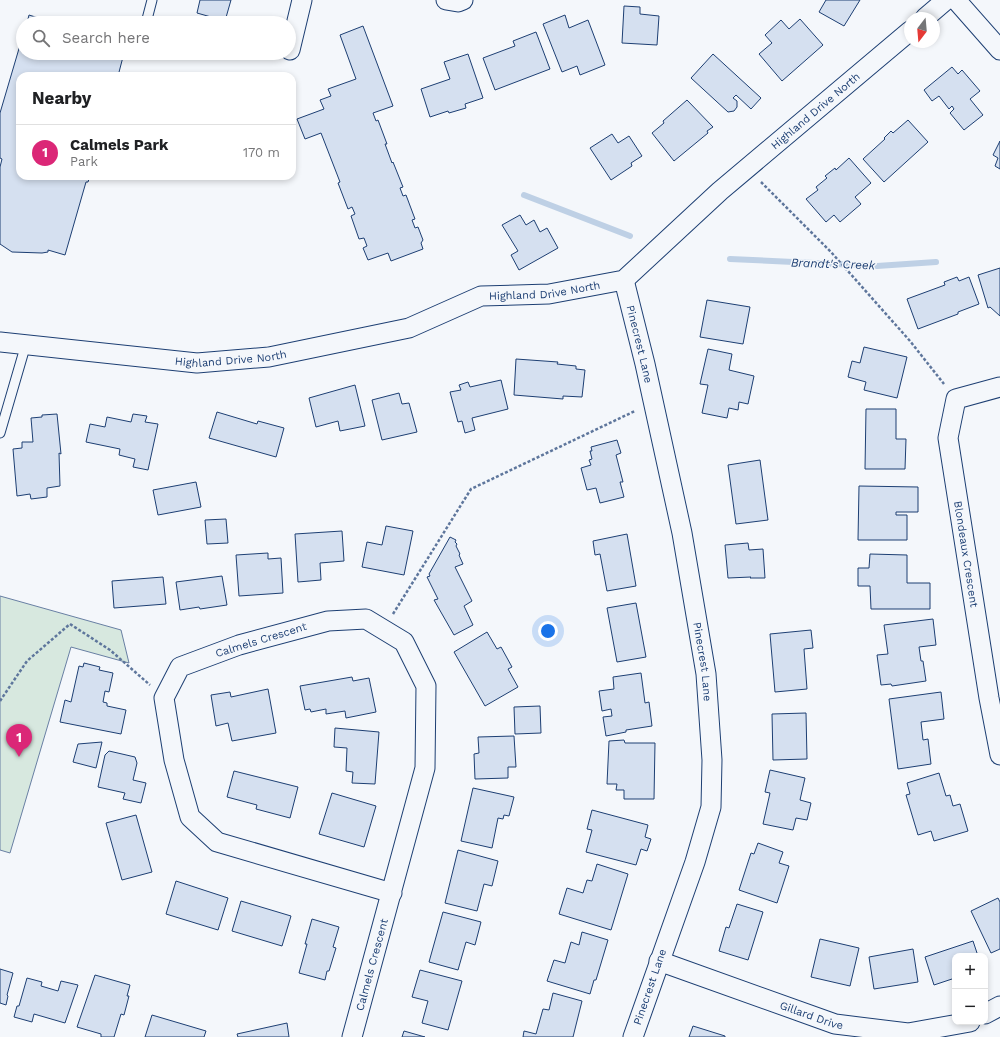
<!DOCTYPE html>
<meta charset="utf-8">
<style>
body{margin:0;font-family:"Work Sans",sans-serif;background:#f6f6f6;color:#202124}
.controls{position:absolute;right:12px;bottom:12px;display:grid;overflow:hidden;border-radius:8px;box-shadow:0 2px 6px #0003}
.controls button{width:36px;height:36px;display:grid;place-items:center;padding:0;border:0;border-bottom:1px solid #e0e0e0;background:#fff;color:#202124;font:20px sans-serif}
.compass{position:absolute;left:904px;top:12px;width:36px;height:36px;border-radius:50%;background:#fff;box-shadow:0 2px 6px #0003;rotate:196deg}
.you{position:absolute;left:548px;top:631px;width:14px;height:14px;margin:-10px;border:3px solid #fff;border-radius:50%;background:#1a73e8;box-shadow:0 0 0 6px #1a73e833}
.badge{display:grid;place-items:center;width:26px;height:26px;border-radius:50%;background:#db2777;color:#fff;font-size:13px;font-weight:700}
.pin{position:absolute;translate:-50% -33px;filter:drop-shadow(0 1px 2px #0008)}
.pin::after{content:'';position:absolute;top:21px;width:14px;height:12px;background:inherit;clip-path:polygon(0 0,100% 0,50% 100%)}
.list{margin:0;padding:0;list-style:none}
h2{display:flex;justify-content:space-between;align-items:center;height:52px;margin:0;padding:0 16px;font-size:17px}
h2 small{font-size:13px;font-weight:400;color:#757577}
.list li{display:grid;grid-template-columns:26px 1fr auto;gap:12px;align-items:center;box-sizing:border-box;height:56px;padding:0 16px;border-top:1px solid #e0e0e0}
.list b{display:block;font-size:15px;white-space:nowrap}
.list p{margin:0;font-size:13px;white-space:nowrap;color:#757577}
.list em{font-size:13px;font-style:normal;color:#757577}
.icon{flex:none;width:22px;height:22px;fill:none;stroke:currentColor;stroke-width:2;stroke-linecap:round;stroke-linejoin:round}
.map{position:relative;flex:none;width:1000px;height:1037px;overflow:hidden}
.search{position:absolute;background:#fff;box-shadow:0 2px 6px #0003;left:16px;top:16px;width:280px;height:44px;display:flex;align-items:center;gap:10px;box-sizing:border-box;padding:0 14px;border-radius:22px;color:#757577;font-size:15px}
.panel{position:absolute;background:#fff;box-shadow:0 2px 6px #0003;left:16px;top:72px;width:280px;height:108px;border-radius:12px}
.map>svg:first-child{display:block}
.green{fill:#d7e8df;stroke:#687fa3}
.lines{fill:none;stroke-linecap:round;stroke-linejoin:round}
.stream{stroke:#bed0e5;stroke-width:6}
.building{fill:#d5e0f0;stroke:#1d3f73}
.service-casing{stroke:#1d3f73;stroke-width:11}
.minor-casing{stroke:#1d3f73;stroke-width:21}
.path{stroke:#5e769c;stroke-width:2.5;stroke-dasharray:3 2;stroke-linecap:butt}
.service{stroke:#f4f7fb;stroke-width:9}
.minor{stroke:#f4f7fb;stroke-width:19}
.labels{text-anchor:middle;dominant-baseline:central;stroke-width:3;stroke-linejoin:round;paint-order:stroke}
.street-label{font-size:11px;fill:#1d3f73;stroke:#f4f7fb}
.water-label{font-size:12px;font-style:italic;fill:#1d3f73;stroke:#f4f7fb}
</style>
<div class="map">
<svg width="1000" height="1037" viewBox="0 0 1000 1037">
<rect width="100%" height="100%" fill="#f4f7fb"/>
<polygon class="green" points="0,596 121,630 129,663 71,647 10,853 0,850"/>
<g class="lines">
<g class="stream">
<polyline points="524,195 630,236"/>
<polyline points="730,259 877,266 936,262"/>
</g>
</g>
<g class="building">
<polygon points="200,0 231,0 225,21 197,13"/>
<polygon points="826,0 860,0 844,26 819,12"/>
<polygon points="624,6 640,7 640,14 659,16 657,45 622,43"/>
<polygon points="29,15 55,23 27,23"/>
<polygon points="565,15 569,28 588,20 605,65 580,75 577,66 562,72 543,24"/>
<polygon points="800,19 823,45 782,81 759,54 772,43 765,35 781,20 789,29"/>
<polygon points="363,26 393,106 373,113 376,121 378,120 387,144 385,144 392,163 393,162 403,187 400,188 403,196 406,195 415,219 412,220 415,228 418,227 423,240 421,243 423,249 391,261 388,253 368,260 363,248 367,246 364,238 359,239 351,216 355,214 352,207 348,209 338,183 340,182 321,133 305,139 297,119 324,109 320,100 331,96 328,89 356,79 340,35"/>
<polygon points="536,32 550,69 495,90 483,58 515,46 513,41"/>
<polygon points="23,35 23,53 124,53 118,76 20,76 20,176 90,176 88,182 86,182 65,255 48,250 48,252 42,253 12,252 0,244 0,167 2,159 0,158 0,113"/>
<polygon points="468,54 483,98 465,104 466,108 449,113 448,111 430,117 421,89 450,79 444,62"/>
<polygon points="713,54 761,98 751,109 736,95 733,98 737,101 737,107 734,111 728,112 691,78"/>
<polygon points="952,67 958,74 962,70 980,91 970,99 983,115 964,130 950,113 954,109 952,106 949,109 939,96 932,101 924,90"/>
<polygon points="687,100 713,127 707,131 708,133 674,161 652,133 664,123 663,121"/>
<polygon points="908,120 928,142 884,182 863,159 885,139 884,138 891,131 893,133"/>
<polygon points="612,134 618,143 629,136 642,156 631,163 632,166 611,180 590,148"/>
<polygon points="1000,141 1000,169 995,166 998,158 993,155"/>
<polygon points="849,158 871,183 855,197 861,204 840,222 834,215 826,222 806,199 818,190 816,187 827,178 825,176 835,168 836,170"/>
<polygon points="520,215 526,225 534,220 540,232 547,228 558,248 519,270 511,255 518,251 502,225"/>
<polygon points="1000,268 1000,316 990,307 988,308 978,275"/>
<polygon points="957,277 959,281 969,277 979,304 958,312 958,314 918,329 907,299 945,285 944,282"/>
<polygon points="707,300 750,307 743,344 700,337"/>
<polygon points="864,347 907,357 897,398 864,390 866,382 848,377 852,361 860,363"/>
<polygon points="708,349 732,354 729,370 754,376 748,404 739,402 738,410 729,408 727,418 702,413 708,385 700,384"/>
<polygon points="516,359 558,362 557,364 576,366 576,369 585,370 582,397 563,396 563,399 514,395"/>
<polygon points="501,380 508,409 472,418 475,430 465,433 462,421 458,422 450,392 461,390 459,385 468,382 470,387"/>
<polygon points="355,385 365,426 340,431 338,421 316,427 309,398"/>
<polygon points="399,393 402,404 409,403 417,432 382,440 372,400"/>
<polygon points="866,409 896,409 896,439 906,439 905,469 865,469"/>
<polygon points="217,412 257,424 258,421 284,428 276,457 209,438"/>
<polygon points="57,414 61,454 59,453 60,486 47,488 47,497 31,499 30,494 17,496 13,449 22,448 22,442 33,442 31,418 42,417 42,415"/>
<polygon points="133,414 147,416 145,422 158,424 148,470 133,467 135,459 119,455 120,449 86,442 90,424 105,427 107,417 131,422"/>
<polygon points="617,440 621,453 616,455 623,482 620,482 624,497 600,503 596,488 587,490 581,468 591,465 589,460 592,459 590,451 592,451 591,447"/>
<polygon points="760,460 768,520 736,524 728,465"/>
<polygon points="196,482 201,507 158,515 153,490"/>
<polygon points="859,486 918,487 918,512 896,512 896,515 907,515 907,540 858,540"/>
<polygon points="226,519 228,543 207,544 205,520"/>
<polygon points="386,526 413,531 404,575 362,567 367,542 382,545"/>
<polygon points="342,531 344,561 320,563 321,580 298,582 295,534"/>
<polygon points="627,534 636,586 607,591 600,554 595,555 593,541"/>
<polygon points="450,537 456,540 455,542 457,544 456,546 460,554 459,555 463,564 455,567 472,601 464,606 473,625 454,635 434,600 438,599 427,577 430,576 429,574"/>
<polygon points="748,543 749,550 763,549 765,578 750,578 751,577 728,578 725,545"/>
<polygon points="268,553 268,559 281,558 283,593 239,596 236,555"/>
<polygon points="870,554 907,555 907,583 930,583 930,609 871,609 870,586 858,586 858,568 869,568"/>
<polygon points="222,576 227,605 200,609 199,607 180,610 176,582"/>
<polygon points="163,577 166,604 114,608 112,581"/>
<polygon points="636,603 646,657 617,662 607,608"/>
<polygon points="933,619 936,645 919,647 921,661 923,661 926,681 892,686 891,684 881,685 877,655 888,654 884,625"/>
<polygon points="811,630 813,648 804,649 807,689 775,692 770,634"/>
<polygon points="487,632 497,649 501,647 512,667 508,669 518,687 485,706 454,652"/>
<polygon points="84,663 100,667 99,670 113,673 109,692 105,691 103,702 107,703 107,706 126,710 121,734 60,722 65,700 71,702 79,666 83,667"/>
<polygon points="641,673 645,703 649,702 652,726 626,730 626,732 606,736 603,717 612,716 611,709 602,711 599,691 614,689 613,677"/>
<polygon points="352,677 353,681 369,678 376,712 346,718 345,711 326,714 326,709 311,712 310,709 305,710 300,686"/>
<polygon points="268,689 276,733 232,741 228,723 216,726 211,695 230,692 231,697"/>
<polygon points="941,692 944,719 921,722 923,740 928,739 931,764 898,769 889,699"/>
<polygon points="540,706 541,733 515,734 514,707"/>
<polygon points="806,713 807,759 773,760 772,714"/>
<polygon points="335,728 379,732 375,784 352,783 353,772 346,771 347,748 334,747"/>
<polygon points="514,736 516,767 508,767 508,778 475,779 474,754 479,753 478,737"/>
<polygon points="624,740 625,743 655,743 654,799 624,799 624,790 616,790 617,784 607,784 609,741"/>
<polygon points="102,742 96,768 73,762 78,744"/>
<polygon points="109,751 135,757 137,763 133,780 146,783 141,803 123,799 125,793 98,787 105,755"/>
<polygon points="770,770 805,778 800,800 811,803 807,820 796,818 793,830 763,824 770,793 765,792"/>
<polygon points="234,771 298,787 290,818 256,809 257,805 227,797"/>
<polygon points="939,773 946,796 950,795 953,806 960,804 968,831 934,841 931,831 918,835 906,795 910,794 907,783"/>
<polygon points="473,788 514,797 509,816 504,815 503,819 498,818 492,848 461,841"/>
<polygon points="332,793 376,806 364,847 319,834"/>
<polygon points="592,810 648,825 645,837 651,839 647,851 641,849 636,865 586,852 592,830 587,829"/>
<polygon points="136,815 152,872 122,880 106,823"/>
<polygon points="758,843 783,852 779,863 789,866 777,903 739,890 751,853 754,854"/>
<polygon points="458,850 498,861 492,886 484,884 477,911 445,903"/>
<polygon points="597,864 628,874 611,930 559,914 567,888 583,893 587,880 592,881"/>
<polygon points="176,881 228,898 218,930 166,914"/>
<polygon points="998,898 1000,902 1000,949 991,953 971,911"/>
<polygon points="241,901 291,916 282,946 232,931"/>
<polygon points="737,904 763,912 748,960 719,951 726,927 729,928"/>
<polygon points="443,912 481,922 475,945 466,942 458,970 429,962"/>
<polygon points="312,919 339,927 333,947 336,948 329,971 327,971 325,980 299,973 307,944 305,944"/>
<polygon points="582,932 608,940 596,980 594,980 590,994 547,981 554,960 565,963 571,942 579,945"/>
<polygon points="820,939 859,948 850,986 811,977"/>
<polygon points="973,941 978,956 955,956 955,978 934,985 925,957"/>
<polygon points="913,949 918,982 874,989 869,957"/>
<polygon points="0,969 13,973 7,995 8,996 6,1005 0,1003"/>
<polygon points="420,970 462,981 448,1030 422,1023 428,1001 412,997"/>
<polygon points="95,975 130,985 127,996 129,996 124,1015 121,1014 114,1037 101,1037 101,1034 77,1027"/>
<polygon points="27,978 42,982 41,986 58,991 61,981 78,985 65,1023 34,1014 32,1022 14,1017 17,1006 19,1006"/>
<polygon points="553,993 582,1001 573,1037 523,1037 524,1031 536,1034 543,1009 549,1010"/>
<polygon points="152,1015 206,1031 204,1037 145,1037"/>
<polygon points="287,1023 289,1037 238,1037 237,1034"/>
<polygon points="693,1026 725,1036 725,1037 689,1037"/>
<polygon points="404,1031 425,1037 402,1037"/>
</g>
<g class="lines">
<defs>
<g id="service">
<polyline points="146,23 152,0"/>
<polyline points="0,433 26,344"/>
</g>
<g id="minor">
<polyline points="446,0 458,2 463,0"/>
<polyline points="956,0 1000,50"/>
<polyline points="925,18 946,0"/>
<polyline points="290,50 302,0"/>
<path id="s1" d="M624 280 645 364 682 533 706 674 712 760 711 807 695 862 633 1037"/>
<path id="s2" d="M0 342 197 363 269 357 409 328 481 296 549 294 624 280 720 191 910 31"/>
<path id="s3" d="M1000 387 956 399 948 438 989 698 1000 755"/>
<path id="s4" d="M659 961 835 1024 908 1033 970 1022"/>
<polyline points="985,1014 1000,1006"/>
<path id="s5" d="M352 1037 425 768 426 686 404 642 366 619 328 621 239 645 180 667 164 698 174 760 190 817 217 842 392 893"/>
</g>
</defs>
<use href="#service" class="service-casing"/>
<use href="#minor" class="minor-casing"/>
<g class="path">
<polyline points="761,182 831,252 910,341 944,384"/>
<polyline points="393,614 471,489 635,411"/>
<polyline points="0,701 27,661 70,624 110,650 150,685"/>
</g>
<use href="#service" class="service"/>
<use href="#minor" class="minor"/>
</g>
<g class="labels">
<g class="street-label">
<text stroke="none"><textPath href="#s2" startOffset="892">Highland Drive North</textPath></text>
<text stroke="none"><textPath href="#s2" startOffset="556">Highland Drive North</textPath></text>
<text stroke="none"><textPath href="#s1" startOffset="66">Pinecrest Lane</textPath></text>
<text stroke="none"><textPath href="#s2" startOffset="232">Highland Drive North</textPath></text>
<text stroke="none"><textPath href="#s3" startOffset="203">Blondeaux Crescent</textPath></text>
<text transform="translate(261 640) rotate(-17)">Calmels Crescent</text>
<text stroke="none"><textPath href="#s1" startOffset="390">Pinecrest Lane</textPath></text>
<text stroke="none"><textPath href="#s5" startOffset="75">Calmels Crescent</textPath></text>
<text transform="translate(650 987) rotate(-71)">Pinecrest Lane</text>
<text stroke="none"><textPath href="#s4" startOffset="162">Gillard Drive</textPath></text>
</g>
<g class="water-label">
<text transform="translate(833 264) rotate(2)">Brandt's Creek</text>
</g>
</g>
</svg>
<div class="controls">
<button>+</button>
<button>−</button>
</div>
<svg class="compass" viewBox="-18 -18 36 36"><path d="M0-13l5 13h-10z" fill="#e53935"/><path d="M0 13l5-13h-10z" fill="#757577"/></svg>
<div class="you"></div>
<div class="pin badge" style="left:19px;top:757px">1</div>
<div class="search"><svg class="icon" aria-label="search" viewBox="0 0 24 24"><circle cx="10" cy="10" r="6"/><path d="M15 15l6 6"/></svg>Search here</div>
<section class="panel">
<h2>Nearby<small></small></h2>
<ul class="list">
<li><span class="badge">1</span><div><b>Calmels Park</b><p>Park</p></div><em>170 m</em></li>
</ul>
</section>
</div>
